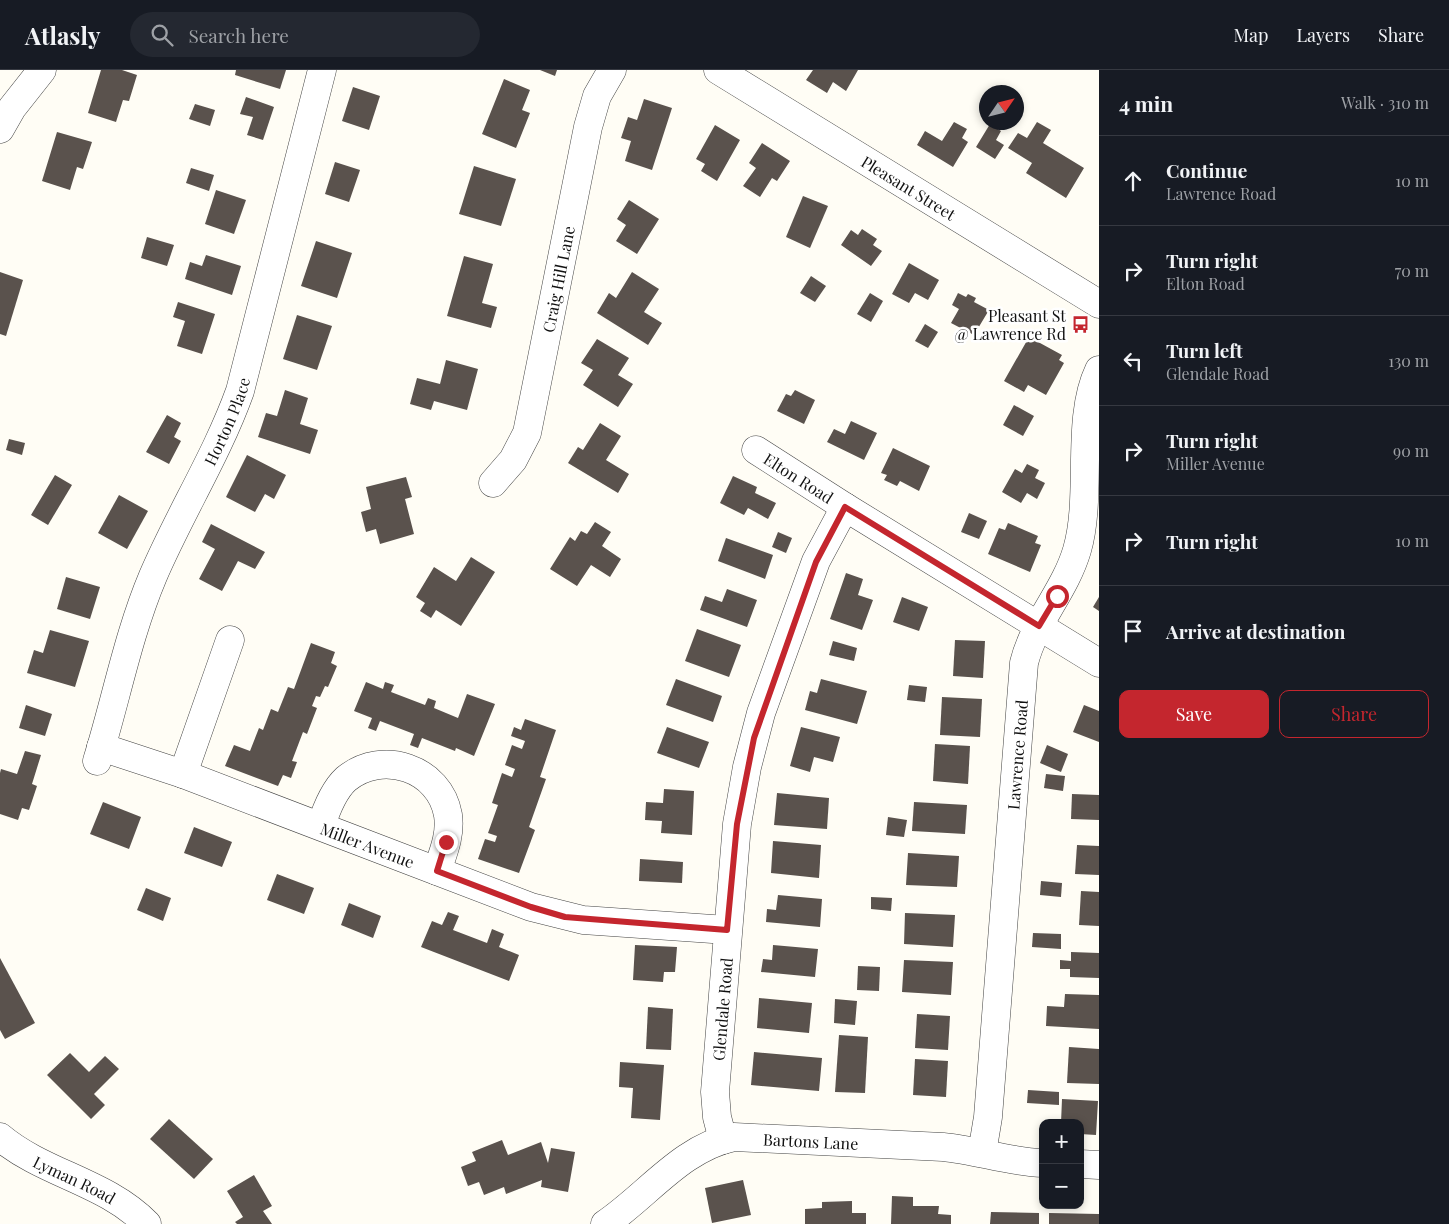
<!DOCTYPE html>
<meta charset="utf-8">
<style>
body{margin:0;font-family:"Playfair Display",serif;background:#242831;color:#f1f3f6}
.controls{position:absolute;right:15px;bottom:15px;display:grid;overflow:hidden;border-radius:10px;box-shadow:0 2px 8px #0003}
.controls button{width:45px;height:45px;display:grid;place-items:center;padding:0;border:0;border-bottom:1px solid #363941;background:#171b24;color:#f1f3f6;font:25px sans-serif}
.compass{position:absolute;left:979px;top:15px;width:45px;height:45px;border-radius:50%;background:#171b24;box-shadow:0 2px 8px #0003;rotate:55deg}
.stop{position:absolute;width:15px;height:15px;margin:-11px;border:4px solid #c4262e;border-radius:50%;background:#fff}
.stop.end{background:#c4262e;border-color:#fff;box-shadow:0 1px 5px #0008}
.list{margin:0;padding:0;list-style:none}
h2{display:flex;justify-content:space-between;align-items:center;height:65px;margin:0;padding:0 20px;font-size:21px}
h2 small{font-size:16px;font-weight:400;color:#9ea1a6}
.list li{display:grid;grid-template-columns:32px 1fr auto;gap:15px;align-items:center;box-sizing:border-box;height:90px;padding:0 20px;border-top:1px solid #363941}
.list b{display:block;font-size:19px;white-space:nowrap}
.list p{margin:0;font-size:16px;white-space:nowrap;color:#9ea1a6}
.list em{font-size:16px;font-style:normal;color:#9ea1a6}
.actions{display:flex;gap:10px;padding:15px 20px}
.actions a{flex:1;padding:11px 0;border:1px solid #c4262e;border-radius:10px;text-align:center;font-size:18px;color:#c4262e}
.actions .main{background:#c4262e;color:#fff}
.icon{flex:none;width:28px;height:28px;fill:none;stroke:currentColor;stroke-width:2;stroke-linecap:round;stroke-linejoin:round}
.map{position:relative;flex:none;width:1099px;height:1154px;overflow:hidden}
header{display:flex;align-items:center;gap:30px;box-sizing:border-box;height:70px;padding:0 25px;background:#171b24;border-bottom:1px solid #363941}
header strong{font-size:24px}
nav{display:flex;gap:28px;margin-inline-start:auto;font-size:18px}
.search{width:350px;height:45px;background:#242831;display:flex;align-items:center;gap:12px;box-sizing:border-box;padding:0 18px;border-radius:28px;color:#9ea1a6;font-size:19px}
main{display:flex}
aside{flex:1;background:#171b24}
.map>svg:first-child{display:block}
.building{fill:#5a524d}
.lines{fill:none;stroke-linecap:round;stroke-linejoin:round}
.minor-casing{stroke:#444;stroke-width:29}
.minor{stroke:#fff;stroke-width:28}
.route{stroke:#c4262e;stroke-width:6}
.labels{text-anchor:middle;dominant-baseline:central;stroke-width:5;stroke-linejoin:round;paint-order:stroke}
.street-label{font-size:16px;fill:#111;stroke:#fff}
.poi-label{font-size:16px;fill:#111;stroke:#fff;text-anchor:end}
</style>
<header>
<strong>Atlasly</strong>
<div class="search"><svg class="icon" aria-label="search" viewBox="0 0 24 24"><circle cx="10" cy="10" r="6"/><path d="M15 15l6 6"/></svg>Search here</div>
<nav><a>Map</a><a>Layers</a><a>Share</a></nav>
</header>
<main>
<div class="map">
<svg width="1099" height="1154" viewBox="0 0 1099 1154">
<rect width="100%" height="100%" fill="#fffdf5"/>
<g class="building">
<polygon points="101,0 122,0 137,5 129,31 123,30 116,52 88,43"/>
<polygon points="236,0 286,0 280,19 235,5"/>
<polygon points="540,0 557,0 555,6"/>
<polygon points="813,0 858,0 846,21 833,12 827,23 806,10"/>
<polygon points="504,9 530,20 522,40 530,43 516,78 482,64"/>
<polygon points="353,17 380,26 369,60 342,51"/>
<polygon points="246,27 274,37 263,70 247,65 253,47 240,44"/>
<polygon points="644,29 672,38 652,100 625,91 631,71 621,68 628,47 637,50"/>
<polygon points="195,34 215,40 210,56 189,49"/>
<polygon points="954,52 967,59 962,68 968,72 953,97 917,75 925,61 942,71"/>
<polygon points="1037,52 1051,60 1043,73 1084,98 1066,128 1026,103 1032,93 1008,78 1018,63 1027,68"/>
<polygon points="990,54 1001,61 996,70 1004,75 995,89 976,77"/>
<polygon points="715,55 740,70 717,111 701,101 705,94 696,89"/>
<polygon points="57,62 92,72 83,99 77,97 70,120 42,111"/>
<polygon points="762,73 790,91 777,111 772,108 760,127 743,116 756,98 749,93"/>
<polygon points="335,92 360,100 349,132 325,124"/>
<polygon points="474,96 516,109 501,156 459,144"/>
<polygon points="191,98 214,105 209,121 186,113"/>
<polygon points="216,120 246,130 234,164 205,154"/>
<polygon points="803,126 828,136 810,178 786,167"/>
<polygon points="629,130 659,149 637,184 616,171 626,155 617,149"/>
<polygon points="862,159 877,169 873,175 882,181 871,196 841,175 851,160 858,165"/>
<polygon points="147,167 174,175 167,196 141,188"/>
<polygon points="316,171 352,183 337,228 301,216"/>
<polygon points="206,185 241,196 232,225 185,209 190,192 202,196"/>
<polygon points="464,186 493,194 482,233 497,237 491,258 447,246"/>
<polygon points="909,193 939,210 928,230 915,223 909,233 892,224"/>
<polygon points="0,202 23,210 6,266 0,264"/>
<polygon points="632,202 659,219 644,242 662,253 648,275 597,243 609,223 616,228"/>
<polygon points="811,206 826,216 815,232 800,223"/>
<polygon points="870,223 883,231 871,252 857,244"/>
<polygon points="958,223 966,227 968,224 976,228 974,232 989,240 974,265 951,253 959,239 952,235"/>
<polygon points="178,232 215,244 202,284 177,276 185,251 173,247"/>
<polygon points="297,245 332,256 317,300 283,289"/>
<polygon points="925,254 938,262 928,278 915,271"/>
<polygon points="1029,267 1062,285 1059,290 1064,293 1046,325 1028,315 1024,322 1004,311"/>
<polygon points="597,269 629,288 618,305 633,314 618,337 583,315 593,300 581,293"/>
<polygon points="446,290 478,299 467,340 434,331 431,340 410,334 417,308 440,314"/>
<polygon points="285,320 308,328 300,354 318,360 310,384 258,367 266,343 277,346"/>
<polygon points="795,320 815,330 804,354 777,341 786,324 791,326"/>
<polygon points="1014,335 1034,346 1023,366 1003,355"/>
<polygon points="167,345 181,353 174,367 181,371 169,394 146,382"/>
<polygon points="851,351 877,363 864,390 827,372 834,359 845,364"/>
<polygon points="600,353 621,366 606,390 629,404 618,423 568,393 578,377 583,380"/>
<polygon points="9,369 25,373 22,385 6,380"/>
<polygon points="893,378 930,396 919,421 900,411 897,416 884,410 887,405 881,403"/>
<polygon points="247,385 286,405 274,429 265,424 255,442 226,427"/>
<polygon points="1027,394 1039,400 1035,408 1045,413 1037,429 1027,423 1021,433 1002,422 1015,399 1022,403"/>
<polygon points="55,405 72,415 48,455 31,445"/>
<polygon points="733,406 757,417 755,423 776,433 768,449 748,438 744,445 720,433"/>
<polygon points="406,407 412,427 405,429 414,464 380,474 376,459 366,462 361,442 371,439 366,417"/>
<polygon points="119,425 148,441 127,479 98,463"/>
<polygon points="969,443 987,451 979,469 961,462"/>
<polygon points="595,452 611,462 602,476 621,489 610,507 591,495 577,516 550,499 570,467 575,471 581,461 587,464"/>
<polygon points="1008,453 1038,466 1035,473 1041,475 1030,502 988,484 999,458 1005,460"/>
<polygon points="211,454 265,482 255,499 238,491 222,521 199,509 215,479 202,472"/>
<polygon points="778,462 792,468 786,483 772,477"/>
<polygon points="726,468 773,485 765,509 718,491"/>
<polygon points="471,487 495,502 461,556 436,540 431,548 420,541 425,533 416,527 434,497 456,511"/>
<polygon points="846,503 863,509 858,525 873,530 862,560 830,549"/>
<polygon points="66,507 100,517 90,549 57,539"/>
<polygon points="727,519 757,530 747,557 700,540 705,526 722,532"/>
<polygon points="902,527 928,537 919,561 893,552"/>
<polygon points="1099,527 1099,541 1093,537"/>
<polygon points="697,559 741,575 729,607 685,591"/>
<polygon points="50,560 89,571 75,617 27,603 34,580 43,583"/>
<polygon points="955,570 985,571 983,608 953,606"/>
<polygon points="833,571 857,578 854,591 829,585"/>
<polygon points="311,573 335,582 331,593 337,596 328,617 325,616 320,627 316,626 312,636 317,638 307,664 303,662 292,691 297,692 291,708 283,705 278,716 225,696 234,675 250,681 259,658 263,660 271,639 278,642 288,617 294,619"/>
<polygon points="676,609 722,626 713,652 666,635"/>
<polygon points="821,609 867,621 857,654 805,640 810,621 817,623"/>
<polygon points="366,612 383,619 385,612 394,615 391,622 425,635 428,628 436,631 434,638 458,648 467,624 495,634 474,686 456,678 455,681 422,668 418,678 410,675 414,664 380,651 376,661 368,658 372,648 354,641"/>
<polygon points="909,615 927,617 925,632 907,630"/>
<polygon points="942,627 982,629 980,667 940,665"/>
<polygon points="26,635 52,644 45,666 19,658"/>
<polygon points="1084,635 1099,641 1099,672 1073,662"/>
<polygon points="525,649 556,660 540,707 546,709 529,757 535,760 519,803 478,789 485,769 495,772 497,766 488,763 498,735 492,733 502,703 512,707 515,699 505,695 512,675 522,679 525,671 511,666 514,657 521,660"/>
<polygon points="667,657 709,672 699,698 657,683"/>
<polygon points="801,657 840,667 833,692 814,687 810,702 790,696"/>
<polygon points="935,674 970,676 968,714 933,711"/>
<polygon points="1047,675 1068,684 1061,702 1040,693"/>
<polygon points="25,681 41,685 32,714 37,716 29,740 22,738 18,750 0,744 0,703 1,699 17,704"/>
<polygon points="1046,704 1065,706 1063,721 1044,718"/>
<polygon points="664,719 694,721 692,765 661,763 662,751 645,750 646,732 663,733"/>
<polygon points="777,723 829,728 827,759 774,755"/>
<polygon points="1072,724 1099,725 1099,750 1071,749"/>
<polygon points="103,732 141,747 129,779 90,764"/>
<polygon points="914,732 967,735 965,764 912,761"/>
<polygon points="888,747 907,750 904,767 886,765"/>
<polygon points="194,757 232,772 222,797 184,783"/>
<polygon points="773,771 821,775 819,808 771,803"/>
<polygon points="1077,775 1099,776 1099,805 1075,804"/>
<polygon points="908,783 959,786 957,817 906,815"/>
<polygon points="640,789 683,792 682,813 639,811"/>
<polygon points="277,804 314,818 304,844 267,830"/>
<polygon points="1041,811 1062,813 1061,827 1040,825"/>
<polygon points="146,818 171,828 163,851 137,840"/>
<polygon points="1081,821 1099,822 1099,856 1079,855"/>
<polygon points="778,825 822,829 820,857 766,852 767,839 776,840"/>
<polygon points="871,827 892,828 891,841 871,839"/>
<polygon points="349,833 381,846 373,868 341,855"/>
<polygon points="448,842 459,846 453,860 487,873 492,859 504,864 499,877 519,885 509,911 421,877 432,851 442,855"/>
<polygon points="905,843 955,845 953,877 904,874"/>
<polygon points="1033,863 1061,864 1061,879 1032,877"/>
<polygon points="635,875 677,877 675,902 664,902 663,912 633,910"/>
<polygon points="773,875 818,879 815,907 761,902 763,889 772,890"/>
<polygon points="1071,882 1099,883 1099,908 1070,907 1070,899 1060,899 1060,890 1071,891"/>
<polygon points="0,888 35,953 5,969 0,960"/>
<polygon points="904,890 953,892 951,925 902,922"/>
<polygon points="858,896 880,897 879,921 857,920"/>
<polygon points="1065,924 1099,925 1099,959 1046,956 1047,936 1064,937"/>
<polygon points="759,928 812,933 809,963 757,958"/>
<polygon points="835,929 857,931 855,955 834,953"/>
<polygon points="648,937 673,939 671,980 646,979"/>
<polygon points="917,944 950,946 948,980 915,978"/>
<polygon points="839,965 868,967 865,1023 835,1022"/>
<polygon points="1069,977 1099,979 1099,1014 1067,1013"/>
<polygon points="754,982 822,988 819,1021 751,1015"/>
<polygon points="70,983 89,1002 105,986 119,999 94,1024 105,1035 91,1049 47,1005"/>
<polygon points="915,989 948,991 946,1027 913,1025"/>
<polygon points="620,992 664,995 660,1050 631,1048 633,1018 619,1017"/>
<polygon points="1028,1020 1059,1022 1059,1035 1027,1033"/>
<polygon points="1062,1029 1098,1031 1096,1065 1080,1064 1080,1053 1061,1053"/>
<polygon points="169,1049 213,1089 194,1109 150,1069"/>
<polygon points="502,1070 508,1085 541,1072 548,1093 551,1078 575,1082 568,1122 541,1117 542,1110 506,1124 504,1117 484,1125 479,1112 468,1116 461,1097 476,1091 472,1082"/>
<polygon points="254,1105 272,1136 263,1141 272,1154 237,1154 235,1152 243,1147 227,1121"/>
<polygon points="743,1110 751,1145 712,1153 705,1118"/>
<polygon points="892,1126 913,1127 913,1136 939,1136 938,1144 951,1145 951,1154 891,1154"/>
<polygon points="852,1131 852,1143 866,1143 866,1154 805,1154 805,1139 822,1138 822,1132"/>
<polygon points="991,1142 1039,1143 1039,1154 990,1154"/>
<polygon points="1049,1143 1099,1144 1099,1154 1049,1154"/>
</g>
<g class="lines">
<defs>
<g id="minor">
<path id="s1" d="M718 0 1099 234"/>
<polyline points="0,59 12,38 42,0"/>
<path id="s2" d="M756 380 845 437 1099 593"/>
<path id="s3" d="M493 413 513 390 527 363 588 57 597 26 612 0"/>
<path id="s4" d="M101 677 183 704 531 837 583 850 727 860"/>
<path id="s5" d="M97 691C116 630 128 565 153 506 180 443 217 385 240 321L322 0"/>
<polyline points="183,704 230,570"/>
<path d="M321 756C326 740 333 721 346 709 382 679 440 698 448 745 451 765 443 783 437 801"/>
<path id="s6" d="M0 1067C44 1104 106 1112 147 1154"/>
<path id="s7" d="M723 1070 717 1047 715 1022 737 754 747 697 761 643 816 491 845 437"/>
<path id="s8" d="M982 1083 988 1047 1024 593C1034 552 1065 521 1077 480 1093 425 1075 350 1099 300"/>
<polyline points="1080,1094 1099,1095"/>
<path id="s9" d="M605 1154C648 1125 681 1078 734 1067L943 1077C977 1080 1008 1092 1043 1093"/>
</g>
</defs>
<use href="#minor" class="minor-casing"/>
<use href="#minor" class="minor"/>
</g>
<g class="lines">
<polyline class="route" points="446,772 437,801 531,837 565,847 727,860 737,754 754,668 816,492 845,437 1039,556 1057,526"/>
</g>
<defs>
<symbol id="bus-bare" viewBox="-9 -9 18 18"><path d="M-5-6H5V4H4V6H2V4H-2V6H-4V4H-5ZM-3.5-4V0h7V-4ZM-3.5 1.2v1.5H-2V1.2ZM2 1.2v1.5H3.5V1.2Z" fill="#c4262e" stroke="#fff" stroke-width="2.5" paint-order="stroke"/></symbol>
</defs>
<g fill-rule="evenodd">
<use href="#bus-bare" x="1068" y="242" width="25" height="25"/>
</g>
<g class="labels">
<g class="street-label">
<text stroke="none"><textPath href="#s1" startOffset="224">Pleasant Street</textPath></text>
<text stroke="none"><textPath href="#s3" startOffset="218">Craig Hill Lane</textPath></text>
<text stroke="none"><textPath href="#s5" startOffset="365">Horton Place</textPath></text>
<text stroke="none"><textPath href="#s2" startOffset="51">Elton Road</textPath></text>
<text stroke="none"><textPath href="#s8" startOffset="400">Lawrence Road</textPath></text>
<text stroke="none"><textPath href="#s4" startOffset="284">Miller Avenue</textPath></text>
<text stroke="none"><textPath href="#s7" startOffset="132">Glendale Road</textPath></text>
<text stroke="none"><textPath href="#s9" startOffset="234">Bartons Lane</textPath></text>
<text stroke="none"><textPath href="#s6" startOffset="86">Lyman Road</textPath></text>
</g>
<g class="poi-label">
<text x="1066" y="245">Pleasant St<tspan x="1066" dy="18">@ Lawrence Rd</tspan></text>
</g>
</g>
</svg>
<div class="controls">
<button>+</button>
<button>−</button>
</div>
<svg class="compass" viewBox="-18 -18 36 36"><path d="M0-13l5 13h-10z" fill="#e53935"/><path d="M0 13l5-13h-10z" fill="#9ea1a6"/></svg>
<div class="stop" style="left:1057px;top:526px"></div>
<div class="stop end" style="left:446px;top:772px"></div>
</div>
<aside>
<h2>4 min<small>Walk · 310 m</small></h2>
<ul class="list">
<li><svg class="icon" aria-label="ahead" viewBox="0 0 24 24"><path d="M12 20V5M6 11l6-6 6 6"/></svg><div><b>Continue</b><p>Lawrence Road</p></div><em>10 m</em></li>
<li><svg class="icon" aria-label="right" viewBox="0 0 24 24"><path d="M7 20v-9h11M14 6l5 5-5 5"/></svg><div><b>Turn right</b><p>Elton Road</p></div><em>70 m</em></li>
<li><svg class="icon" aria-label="left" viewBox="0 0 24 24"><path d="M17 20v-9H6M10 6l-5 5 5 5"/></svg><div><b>Turn left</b><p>Glendale Road</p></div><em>130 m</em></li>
<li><svg class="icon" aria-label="right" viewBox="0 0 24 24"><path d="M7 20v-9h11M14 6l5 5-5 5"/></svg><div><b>Turn right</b><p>Miller Avenue</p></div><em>90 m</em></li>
<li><svg class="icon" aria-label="right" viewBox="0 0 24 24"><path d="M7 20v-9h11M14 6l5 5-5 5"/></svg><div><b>Turn right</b></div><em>10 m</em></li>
<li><svg class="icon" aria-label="arrive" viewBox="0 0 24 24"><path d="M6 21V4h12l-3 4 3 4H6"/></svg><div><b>Arrive at destination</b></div></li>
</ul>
<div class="actions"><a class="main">Save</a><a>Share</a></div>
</aside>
</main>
